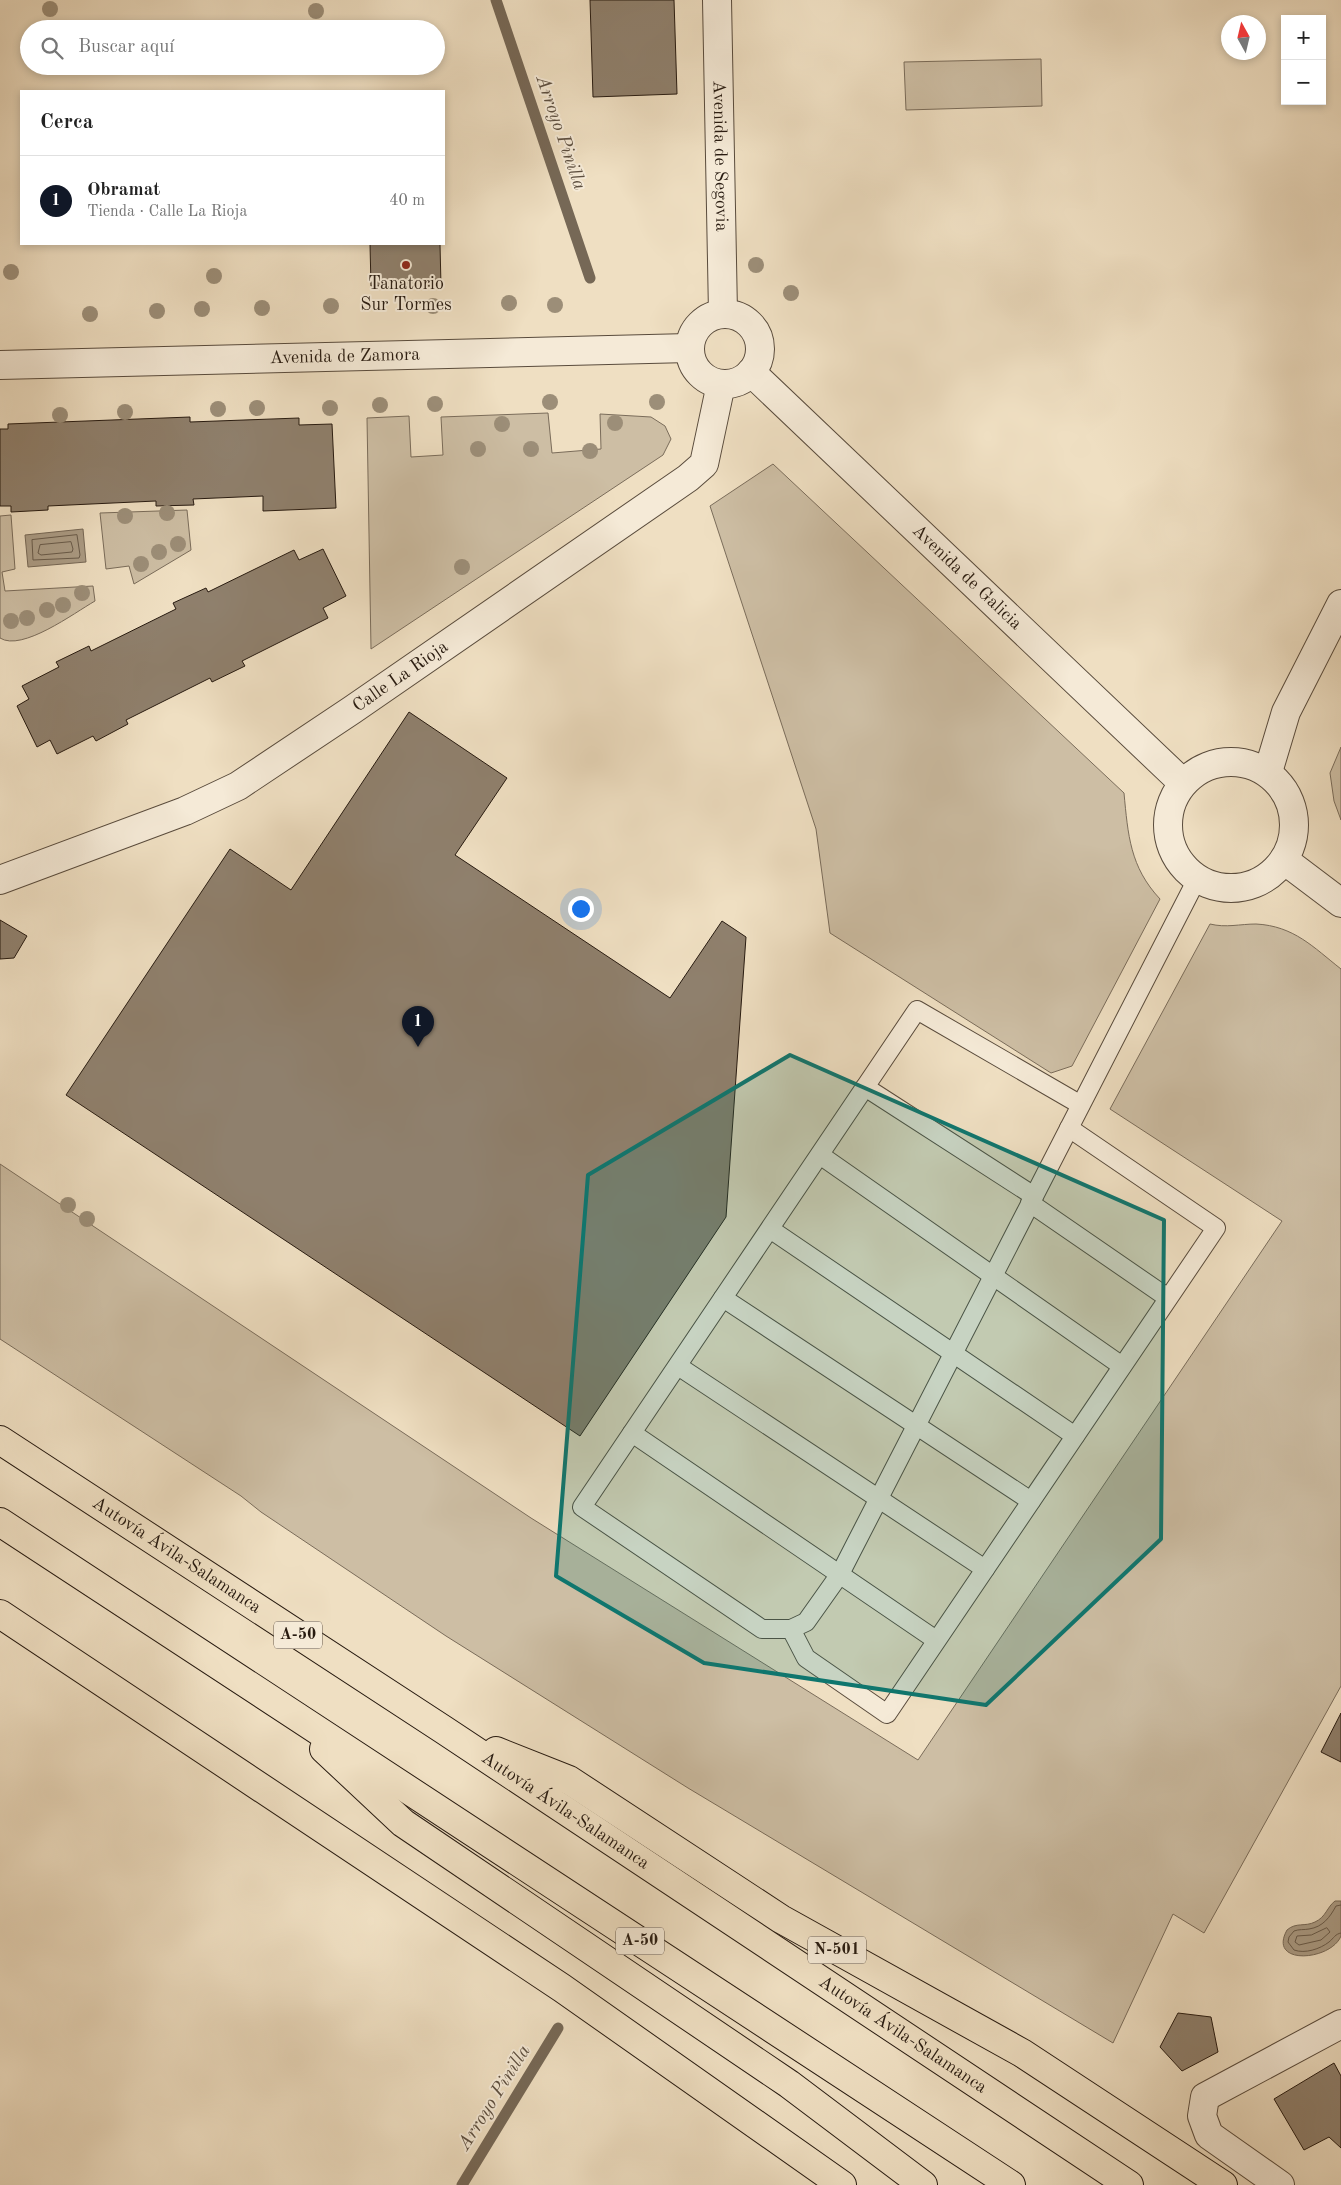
<!DOCTYPE html>
<html lang="es">
<meta charset="utf-8">
<style>
body{margin:0;font-family:"Old Standard TT",serif;background:#f2f2f2;color:#222}
.controls{position:absolute;right:15px;top:15px;display:grid;overflow:hidden;border-radius:0px;box-shadow:0 2px 8px #0003}
.controls button{width:45px;height:45px;display:grid;place-items:center;padding:0;border:0;border-bottom:1px solid #e0e0e0;background:#fff;color:#222;font:25px sans-serif}
.compass{position:absolute;left:1221px;top:15px;width:45px;height:45px;border-radius:50%;background:#fff;box-shadow:0 2px 8px #0003;rotate:352deg}
.you{position:absolute;left:580px;top:908px;width:18px;height:18px;margin:-12px;border:4px solid #fff;border-radius:50%;background:#1a73e8;box-shadow:0 0 0 8px #1a73e833}
.badge{display:grid;place-items:center;width:32px;height:32px;border-radius:50%;background:#111827;color:#fff;font-size:16px;font-weight:700}
.pin{position:absolute;translate:-50% -41px;filter:drop-shadow(0 1px 2px #0008)}
.pin::after{content:'';position:absolute;top:26px;width:18px;height:15px;background:inherit;clip-path:polygon(0 0,100% 0,50% 100%)}
.list{margin:0;padding:0;list-style:none}
h2{display:flex;justify-content:space-between;align-items:center;height:65px;margin:0;padding:0 20px;font-size:21px}
h2 small{font-size:16px;font-weight:400;color:#767676}
.list li{display:grid;grid-template-columns:32px 1fr auto;gap:15px;align-items:center;box-sizing:border-box;height:90px;padding:0 20px;border-top:1px solid #e0e0e0}
.list b{display:block;font-size:19px;white-space:nowrap}
.list p{margin:0;font-size:16px;white-space:nowrap;color:#767676}
.list em{font-size:16px;font-style:normal;color:#767676}
.icon{flex:none;width:28px;height:28px;fill:none;stroke:currentColor;stroke-width:2;stroke-linecap:round;stroke-linejoin:round}
.map{position:relative;flex:none;width:1341px;height:2185px;overflow:hidden}
.search{position:absolute;background:#fff;box-shadow:0 2px 8px #0003;left:20px;top:20px;width:425px;height:55px;display:flex;align-items:center;gap:12px;box-sizing:border-box;padding:0 18px;border-radius:28px;color:#767676;font-size:19px}
.panel{position:absolute;background:#fff;box-shadow:0 2px 8px #0003;left:20px;top:90px;width:425px;height:155px;border-radius:0px}
.map>svg:first-child{display:block}
.green{fill:#cdbea4;stroke:#7a6c5a}
.water{fill:#ab9c85;stroke:#766856}
.lines{fill:none;stroke-linecap:round;stroke-linejoin:round}
.shore{stroke:#695b4a;stroke-width:1}
.stream{stroke:#766856;stroke-width:11}
.building{fill:#8f806d;stroke:#271a10}
.service-casing{stroke:#594b3c;stroke-width:20}
.minor-casing{stroke:#594b3c;stroke-width:30}
.motorway-casing{stroke:#271a10;stroke-width:30}
.service{stroke:#f5ead7;stroke-width:18}
.minor{stroke:#f5ead7;stroke-width:28}
.motorway{stroke:#efdfc2;stroke-width:28}
.tree{fill:#9c8e78}
.marked{fill:#0f766e;fill-opacity:0.2;stroke:#0f766e;stroke-width:4;stroke-linejoin:round}
.poi-dot{fill:#8f2418;stroke:#f5ead7;stroke-width:2}
.labels{text-anchor:middle;dominant-baseline:central;stroke-width:4;stroke-linejoin:round;paint-order:stroke}
.shield{fill:#f5ead7;stroke:#65584c;stroke-width:1}
.shield-label{font-size:16px;font-weight:bold;fill:#271a10}
.street-label{font-size:18px;fill:#271a10;stroke:#f5ead7}
.poi-label{font-size:18px;fill:#271a10;stroke:#f5ead7}
.water-label{font-size:19px;font-style:italic;fill:#5c4e3f;stroke:#f5ead7}
</style>
<div class="map">
<svg width="1341" height="2185" viewBox="0 0 1341 2185">
<rect width="100%" height="100%" fill="#efdfc2"/>
<filter id="stains"><feTurbulence type="fractalNoise" baseFrequency=".004" numOctaves="4"/><feColorMatrix values="0 0 0 0 .2 0 0 0 0 .09 0 0 0 0 .02 0 0 0 .5 -.17"/></filter>
<radialGradient id="worn" r=".72"><stop offset=".6" stop-color="#630" stop-opacity="0"/><stop offset="1" stop-color="#630" stop-opacity=".3"/></radialGradient>
<g class="green">
<polygon points="1041,59 1042,106 906,110 904,62"/>
<polygon points="548,413 552,453 601,449 600,414 651,417 665,426 671,439 663,455 371,649 367,418 409,416 411,457 443,455 441,417"/>
<path d="M773 464 1124 793C1128 835 1130 867 1160 899L1072 1066 1051 1073 830 933 816 829 710 506Z"/>
<polygon points="187,510 191,550 134,584 129,566 106,569 100,513"/>
<path d="M11 515 15 569 2 572 5 591 93 586 95 601C74 613 22 652 0 638V516Z"/>
<polygon points="1341,747 1341,820 1334,801 1330,773"/>
<path d="M1210 924C1226 928 1240 924 1256 924 1294 926 1313 947 1341 969V1686L1204 1933 1173 1914 1113 2043 688 1788 446 1636 261 1512 241 1496 0 1339V1164L531 1518 918 1760 1282 1221 1110 1109Z"/>
</g>
<g class="water">
<polygon points="83,529 86,562 28,567 25,535"/>
<path d="M1335 1901H1341C1341 1911 1341 1927 1341 1936 1331 1961 1267 1966 1287 1930 1296 1922 1305 1927 1315 1922 1326 1917 1327 1907 1335 1901Z"/>
</g>
<g class="lines">
<g class="shore">
<polygon points="77,535 80,555 79,558 33,560 32,540"/>
<polygon points="71,542 73,549 72,552 41,555 38,553 40,545"/>
<path d="M1341 1905 1336 1906C1330 1917 1323 1927 1309 1929 1304 1930 1299 1929 1294 1931L1289 1937 1288 1942 1294 1950C1305 1954 1320 1949 1329 1942 1334 1938 1335 1934 1341 1933"/>
<polygon points="1327,1928 1330,1932 1321,1940 1299,1945 1295,1942 1297,1936 1311,1935"/>
</g>
<g class="stream">
<polyline points="496,0 590,278"/>
<polyline points="462,2185 558,2028"/>
</g>
</g>
<g class="building">
<polygon points="590,0 674,0 677,94 593,97"/>
<polygon points="370,244 440,244 441,286 371,286"/>
<polygon points="190,417 190,422 299,418 299,425 332,424 336,508 263,511 263,496 193,499 194,505 156,506 156,501 48,506 48,510 11,512 11,506 0,506 0,429 8,429 8,424"/>
<polygon points="323,549 346,596 323,608 328,618 242,661 245,666 212,682 210,678 126,720 128,724 96,741 93,736 57,754 50,740 37,747 17,706 29,699 22,686 59,667 56,662 89,646 91,651 176,609 173,603 206,588 208,592 294,550 299,560"/>
<polygon points="409,712 507,778 455,855 670,998 722,921 746,937 726,1217 580,1436 66,1095 230,849 291,890"/>
<polygon points="0,920 27,936 14,958 0,959"/>
<polygon points="1341,1713 1341,1762 1321,1752"/>
<polygon points="1178,2013 1211,2017 1218,2052 1182,2071 1160,2047"/>
<polygon points="1334,2063 1341,2076 1341,2148 1329,2137 1304,2150 1274,2099"/>
</g>
<g class="lines">
<defs>
<g id="service">
<polyline points="865,1087 1034,1196"/>
<polyline points="1081,1105 917,1010 582,1507 762,1629 791,1629 806,1622 840,1574 1197,879"/>
<polyline points="820,1155 1122,1366"/>
<polyline points="1030,1203 1168,1298"/>
<polyline points="770,1229 1075,1436"/>
<polyline points="723,1298 1031,1501"/>
<polyline points="678,1366 985,1569"/>
<polyline points="632,1433 936,1640"/>
<polyline points="791,1629 806,1658 887,1714 1216,1228 1069,1128"/>
</g>
<g id="minor">
<path id="s1" d="M717 0 723 313"/>
<circle cx="725" cy="349" r="35"/>
<path id="s2" d="M0 365 689 348"/>
<path id="s3" d="M751 372 1183 783"/>
<circle cx="1231" cy="825" r="63"/>
<polyline points="1268,772 1286,712 1341,604"/>
<polyline points="1284,860 1341,903"/>
<path id="s4" d="M0 880 185 811 238 786 352 710 688 478 704 464 721 384"/>
<polyline points="1280,2185 1209,2135 1202,2116 1205,2097 1341,2024"/>
</g>
<g id="motorway">
<path id="s5" d="M0 1440 444 1730 1129 2185"/>
<polyline points="0,1522 1011,2185"/>
<polyline points="0,1614 562,1988 842,2185"/>
<polyline points="324,1749 403,1823 789,2084 923,2185"/>
<polyline points="496,1751 569,1780 781,1919 1022,2053 1223,2185"/>
</g>
</defs>
<use href="#service" class="service-casing"/>
<use href="#minor" class="minor-casing"/>
<use href="#motorway" class="motorway-casing"/>
<use href="#service" class="service"/>
<use href="#minor" class="minor"/>
<use href="#motorway" class="motorway"/>
</g>
<g class="tree">
<circle cx="50" cy="9" r="8"/>
<circle cx="316" cy="11" r="8"/>
<circle cx="756" cy="265" r="8"/>
<circle cx="11" cy="272" r="8"/>
<circle cx="214" cy="276" r="8"/>
<circle cx="791" cy="293" r="8"/>
<circle cx="509" cy="303" r="8"/>
<circle cx="555" cy="305" r="8"/>
<circle cx="331" cy="306" r="8"/>
<circle cx="433" cy="306" r="8"/>
<circle cx="262" cy="308" r="8"/>
<circle cx="202" cy="309" r="8"/>
<circle cx="157" cy="311" r="8"/>
<circle cx="90" cy="314" r="8"/>
<circle cx="550" cy="402" r="8"/>
<circle cx="657" cy="402" r="8"/>
<circle cx="435" cy="404" r="8"/>
<circle cx="380" cy="405" r="8"/>
<circle cx="257" cy="408" r="8"/>
<circle cx="330" cy="408" r="8"/>
<circle cx="218" cy="409" r="8"/>
<circle cx="125" cy="412" r="8"/>
<circle cx="60" cy="415" r="8"/>
<circle cx="615" cy="423" r="8"/>
<circle cx="502" cy="424" r="8"/>
<circle cx="478" cy="449" r="8"/>
<circle cx="531" cy="449" r="8"/>
<circle cx="590" cy="451" r="8"/>
<circle cx="167" cy="513" r="8"/>
<circle cx="125" cy="516" r="8"/>
<circle cx="178" cy="544" r="8"/>
<circle cx="159" cy="552" r="8"/>
<circle cx="141" cy="564" r="8"/>
<circle cx="462" cy="567" r="8"/>
<circle cx="82" cy="593" r="8"/>
<circle cx="63" cy="605" r="8"/>
<circle cx="47" cy="610" r="8"/>
<circle cx="27" cy="618" r="8"/>
<circle cx="11" cy="621" r="8"/>
<circle cx="68" cy="1205" r="8"/>
<circle cx="87" cy="1219" r="8"/>
</g>
<path class="marked" d="M790 1055 1164 1220 1161 1539 986 1705 704 1663 556 1576 588 1175Z"/>
<circle class="poi-dot" cx="406" cy="265" r="5"/>
<g class="labels">
<g class="shield">
<rect x="274" y="1621.5" width="48" height="27" rx="4"/>
<rect x="616" y="1927.5" width="48" height="27" rx="4"/>
<rect x="808" y="1936.5" width="58" height="27" rx="4"/>
</g>
<g class="shield-label">
<text x="298" y="1635">A-50</text>
<text x="640" y="1941">A-50</text>
<text x="837" y="1950">N-501</text>
</g>
<g class="street-label">
<text stroke="none"><textPath href="#s1" startOffset="156">Avenida de Segovia</textPath></text>
<text stroke="none"><textPath href="#s2" startOffset="345">Avenida de Zamora</textPath></text>
<text stroke="none"><textPath href="#s3" startOffset="298">Avenida de Galicia</textPath></text>
<text stroke="none"><textPath href="#s4" startOffset="452">Calle La Rioja</textPath></text>
<text stroke="none"><textPath href="#s5" startOffset="211">Autovía Ávila-Salamanca</textPath></text>
<text stroke="none"><textPath href="#s5" startOffset="676">Autovía Ávila-Salamanca</textPath></text>
<text stroke="none"><textPath href="#s5" startOffset="1081">Autovía Ávila-Salamanca</textPath></text>
</g>
<g class="poi-label">
<text x="406" y="284">Tanatorio<tspan x="406" dy="21">Sur Tormes</tspan></text>
</g>
<g class="water-label">
<text transform="translate(560 133) rotate(71)">Arroyo Pinilla</text>
<text transform="translate(495 2098) rotate(-58)">Arroyo Pinilla</text>
</g>
</g>
<rect width="100%" height="100%" filter="url(#stains)"/>
<rect width="100%" height="100%" fill="url(#worn)"/>
</svg>
<div class="controls">
<button>+</button>
<button>−</button>
</div>
<svg class="compass" viewBox="-18 -18 36 36"><path d="M0-13l5 13h-10z" fill="#e53935"/><path d="M0 13l5-13h-10z" fill="#767676"/></svg>
<div class="you"></div>
<div class="pin badge" style="left:418px;top:1047px">1</div>
<div class="search"><svg class="icon" aria-label="search" viewBox="0 0 24 24"><circle cx="10" cy="10" r="6"/><path d="M15 15l6 6"/></svg>Buscar aquí</div>
<section class="panel">
<h2>Cerca<small></small></h2>
<ul class="list">
<li><span class="badge">1</span><div><b>Obramat</b><p>Tienda · Calle La Rioja</p></div><em>40 m</em></li>
</ul>
</section>
</div>
